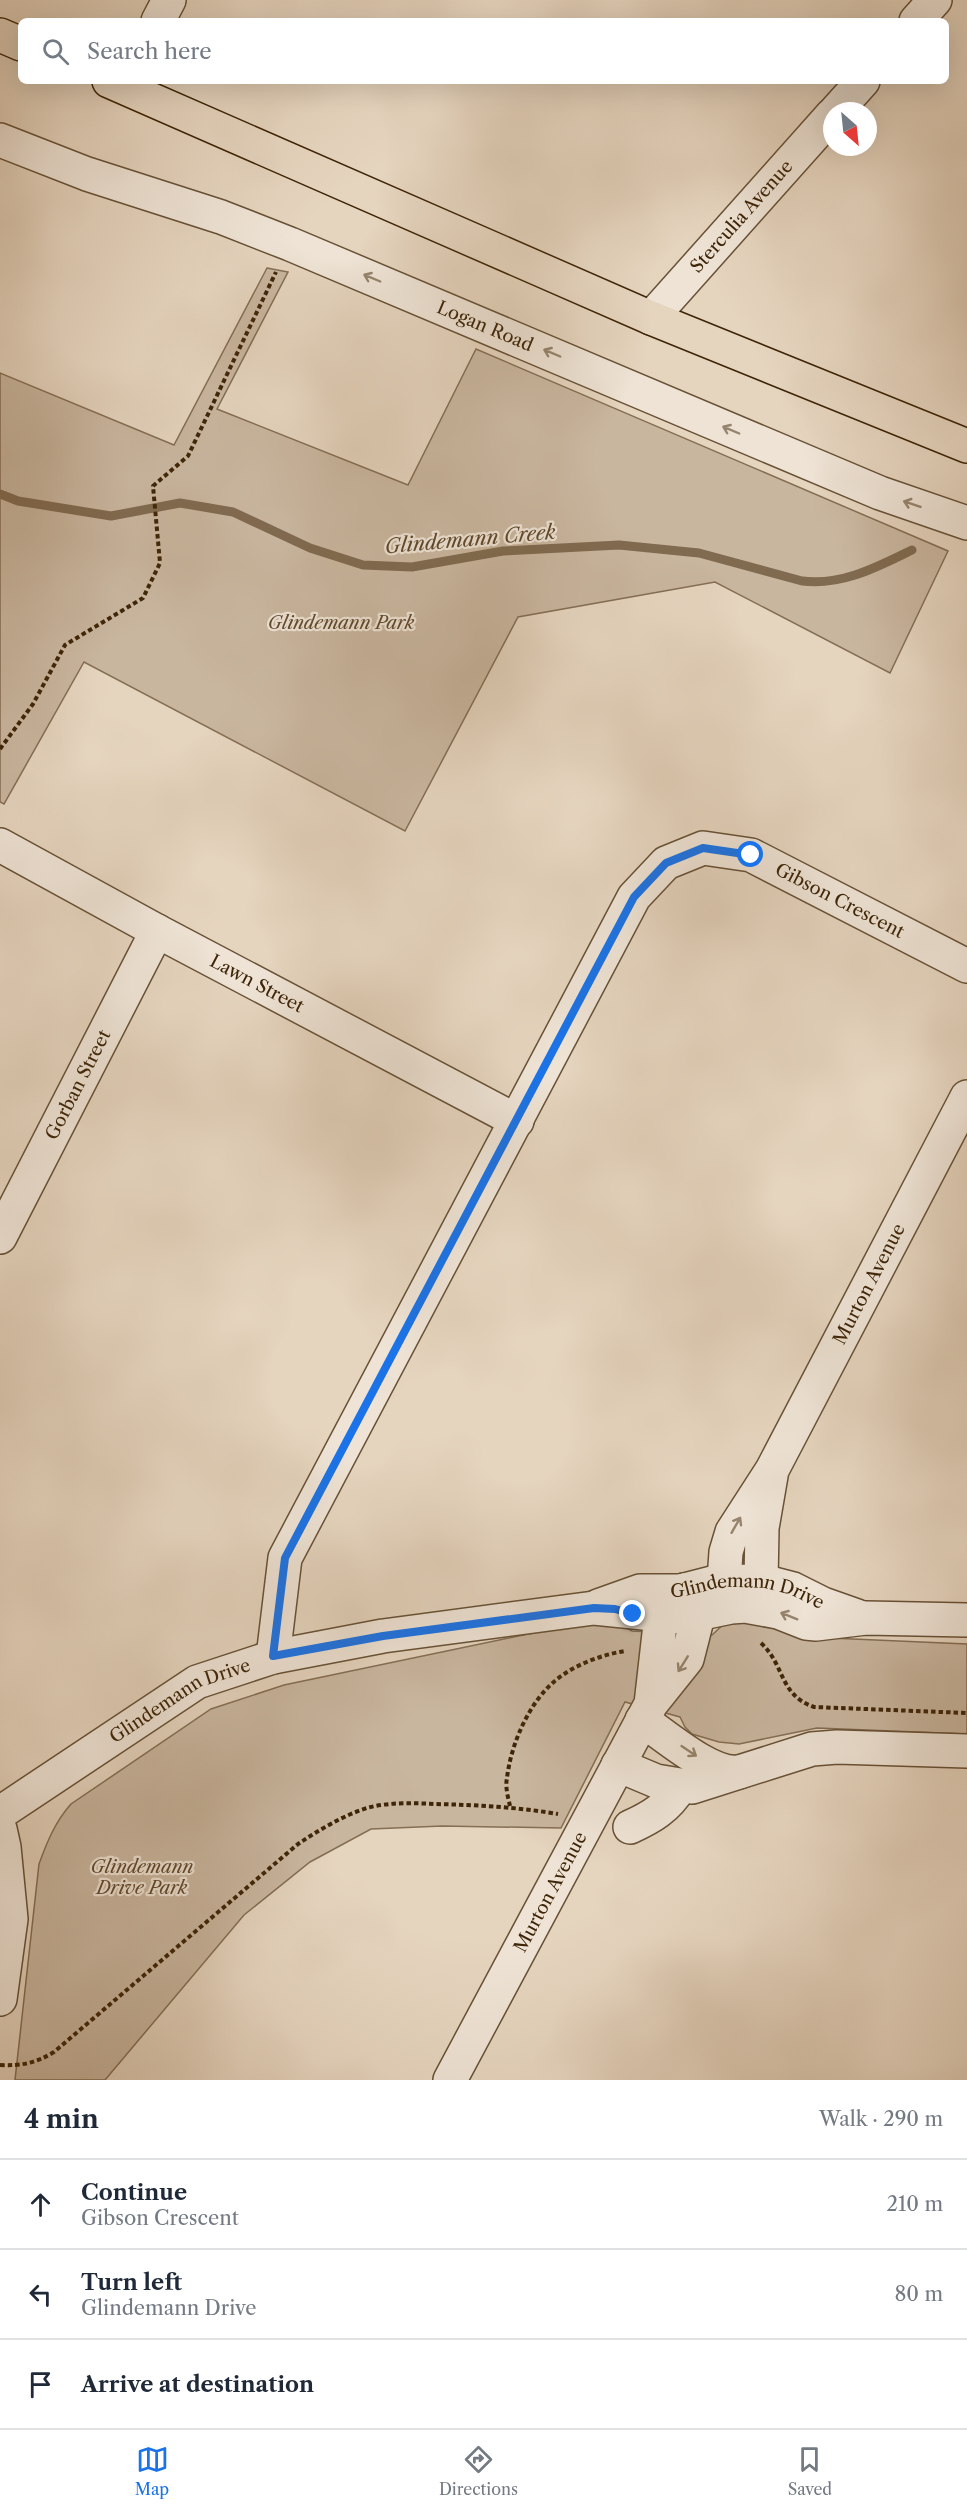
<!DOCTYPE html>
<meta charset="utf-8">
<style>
body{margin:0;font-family:"Libre Caslon Text",serif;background:#f6f6f7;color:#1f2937}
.compass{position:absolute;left:823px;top:102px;width:54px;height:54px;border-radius:50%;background:#fff;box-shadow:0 6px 24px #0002;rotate:153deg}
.stop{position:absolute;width:18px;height:18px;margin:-14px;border:4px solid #1a73e8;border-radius:50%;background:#fff}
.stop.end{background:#1a73e8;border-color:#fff;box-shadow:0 2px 6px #0008}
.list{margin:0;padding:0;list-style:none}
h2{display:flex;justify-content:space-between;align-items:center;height:78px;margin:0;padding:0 24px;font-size:26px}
h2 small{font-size:20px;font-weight:400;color:#747a83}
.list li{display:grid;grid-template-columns:39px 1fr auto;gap:18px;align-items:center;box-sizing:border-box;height:90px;padding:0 24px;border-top:2px solid #e0e1e3}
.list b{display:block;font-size:22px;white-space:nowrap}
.list p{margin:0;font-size:20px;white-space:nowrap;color:#747a83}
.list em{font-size:20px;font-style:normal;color:#747a83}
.icon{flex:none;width:33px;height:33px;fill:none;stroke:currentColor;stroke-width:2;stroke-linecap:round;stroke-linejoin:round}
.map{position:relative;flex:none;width:967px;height:2080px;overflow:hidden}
.search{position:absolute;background:#fff;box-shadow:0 6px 24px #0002;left:18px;right:18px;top:18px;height:66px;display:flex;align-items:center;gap:15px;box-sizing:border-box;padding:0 21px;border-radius:9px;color:#747a83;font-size:22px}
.sheet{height:348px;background:#fff}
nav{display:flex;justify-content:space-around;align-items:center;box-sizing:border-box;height:84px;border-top:2px solid #e0e1e3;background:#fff;font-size:16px;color:#747a83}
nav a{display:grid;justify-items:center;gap:3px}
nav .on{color:#1a73e8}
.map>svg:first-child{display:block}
.green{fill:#c9b69f;stroke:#846e54;stroke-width:1.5}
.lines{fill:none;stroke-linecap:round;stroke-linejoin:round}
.stream{stroke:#806a50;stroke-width:9}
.minor-casing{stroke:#685136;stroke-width:36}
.major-casing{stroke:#3e2508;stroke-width:36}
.path{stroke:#3e2508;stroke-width:4;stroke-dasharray:4.5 3;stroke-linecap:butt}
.minor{stroke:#eee3d5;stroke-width:33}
.major{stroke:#e5d4be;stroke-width:33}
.oneway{stroke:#96846e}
.route{stroke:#1a73e8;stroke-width:8}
.labels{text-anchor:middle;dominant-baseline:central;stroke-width:4.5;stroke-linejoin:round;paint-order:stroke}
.street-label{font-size:18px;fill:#3e2508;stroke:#eee3d5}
.park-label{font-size:18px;font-style:italic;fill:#61492e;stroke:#eee3d5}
.water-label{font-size:20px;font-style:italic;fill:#5f482c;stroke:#eee3d5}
</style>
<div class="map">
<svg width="967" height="2080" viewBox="0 0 967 2080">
<rect width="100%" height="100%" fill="#e5d4be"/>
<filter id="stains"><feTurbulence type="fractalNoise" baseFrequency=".00333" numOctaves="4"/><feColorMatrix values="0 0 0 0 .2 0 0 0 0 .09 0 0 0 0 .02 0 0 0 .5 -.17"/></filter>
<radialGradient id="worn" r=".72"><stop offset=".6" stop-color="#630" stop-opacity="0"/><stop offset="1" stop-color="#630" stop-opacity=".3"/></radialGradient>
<g class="green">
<polygon points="267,268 288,272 217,409 408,485 476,349 948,551 890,673 715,582 518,617 405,831 84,662 4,804 0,802 0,373 174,445"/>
<path d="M737 1618 830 1638 967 1644V1734L817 1728 739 1744 719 1742 692 1734 685 1727 680 1717 625 1702 561 1828 442 1826 371 1829 310 1862 244 1915 105 2080H15L39 1864C47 1842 55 1822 71 1804L211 1709 284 1685 590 1621 625 1627 632 1631 712 1635 727 1621Z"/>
</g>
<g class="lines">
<path class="stream" d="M0 494 18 501 111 516 180 503 233 512 310 548 363 565 412 567 503 551 619 545 699 553 802 581C842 586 877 567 912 550"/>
<defs>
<g id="minor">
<polyline points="158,21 169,0"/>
<polyline points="916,21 935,0"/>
<polyline points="836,111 863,81"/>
<path id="s1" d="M0 140 87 174 221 217 290 244 880 493 967 523"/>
<path id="s2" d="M651 318 832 115"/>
<path id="s3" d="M0 845 157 931 517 1121"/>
<path id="s4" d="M0 1237 157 931"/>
<path id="s5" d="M772 1470 762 1528 761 1582 740 1606 724 1581 726 1552 732 1532 772 1470 967 1097"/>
<path id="s6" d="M598 1606 640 1591H681L712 1583 734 1581 766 1582 793 1589 823 1604 857 1616"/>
<path id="s7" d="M273 1657 285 1558 634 897 666 863 703 848 751 855 967 966"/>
<path d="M642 1720C666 1736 711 1776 739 1772"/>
<polyline points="618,1765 656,1781 692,1787 812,1749 837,1747 967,1751"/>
<path id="s8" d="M0 1813 197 1682 273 1657 383 1636 594 1608 683 1617 731 1607 745 1606 778 1612 806 1623 816 1624 866 1618 967 1620"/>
<path d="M630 1827C652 1817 667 1808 680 1787"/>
<polyline points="0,1829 4,1847 11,1919 0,1999"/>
<path id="s9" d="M450 2080 651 1704 687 1659 698 1616 684 1590 661 1616 651 1704"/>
</g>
<g id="major">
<polyline points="0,35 21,44"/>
<polyline points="109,81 651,318 967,446"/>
</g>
</defs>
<use href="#minor" class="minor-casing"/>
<use href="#major" class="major-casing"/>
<g class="path">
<polyline points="0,749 33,704 65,645 143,598 160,563 153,486 188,456 276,272"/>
<path d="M761 1643C785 1665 779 1695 814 1707L967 1713"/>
<path d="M510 1806C508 1797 505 1787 507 1778 511 1744 529 1702 556 1680 576 1664 601 1655 625 1651"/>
<path d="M0 2065C22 2066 36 2063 54 2052L298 1844C319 1830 342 1816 367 1808 388 1802 413 1803 435 1804 477 1805 517 1807 558 1814"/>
</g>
<use href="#minor" class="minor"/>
<use href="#major" class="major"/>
</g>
<defs><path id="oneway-shaft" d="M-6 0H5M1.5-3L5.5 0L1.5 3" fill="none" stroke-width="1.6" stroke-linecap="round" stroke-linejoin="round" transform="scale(1.5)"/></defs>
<g class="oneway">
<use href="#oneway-shaft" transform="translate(372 278) rotate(-157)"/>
<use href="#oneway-shaft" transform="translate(552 353) rotate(-157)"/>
<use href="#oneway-shaft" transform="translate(731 430) rotate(-157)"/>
<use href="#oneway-shaft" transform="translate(912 504) rotate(-161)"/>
<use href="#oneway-shaft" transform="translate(736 1525) rotate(-60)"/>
<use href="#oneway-shaft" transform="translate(789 1616) rotate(-158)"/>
<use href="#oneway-shaft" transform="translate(683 1664) rotate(122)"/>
<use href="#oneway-shaft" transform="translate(689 1751) rotate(34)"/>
</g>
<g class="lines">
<polyline class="route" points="633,1614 615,1609 594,1608 383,1636 273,1656 285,1558 634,897 666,863 703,848 751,855"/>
</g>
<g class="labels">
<g class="street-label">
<text stroke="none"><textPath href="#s2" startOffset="136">Sterculia Avenue</textPath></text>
<text stroke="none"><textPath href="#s1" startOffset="520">Logan Road</textPath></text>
<text stroke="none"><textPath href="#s7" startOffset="1082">Gibson Crescent</textPath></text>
<text stroke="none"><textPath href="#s3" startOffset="292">Lawn Street</textPath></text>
<text stroke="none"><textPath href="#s4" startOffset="171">Gorban Street</textPath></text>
<text stroke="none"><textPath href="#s5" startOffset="508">Murton Avenue</textPath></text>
<text stroke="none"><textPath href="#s6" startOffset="154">Glindemann Drive</textPath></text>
<text stroke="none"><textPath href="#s8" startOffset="213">Glindemann Drive</textPath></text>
<text stroke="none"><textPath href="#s9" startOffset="213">Murton Avenue</textPath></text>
</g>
<g class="park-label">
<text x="341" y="623">Glindemann Park</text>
<text x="142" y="1867">Glindemann<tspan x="142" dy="21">Drive Park</tspan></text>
</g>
<g class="water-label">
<text transform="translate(470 539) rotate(-5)">Glindemann Creek</text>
</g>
</g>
<rect width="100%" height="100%" filter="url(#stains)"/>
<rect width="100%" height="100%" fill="url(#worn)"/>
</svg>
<svg class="compass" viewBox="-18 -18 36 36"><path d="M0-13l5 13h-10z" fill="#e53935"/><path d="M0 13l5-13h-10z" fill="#747a83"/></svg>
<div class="stop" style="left:751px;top:855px"></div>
<div class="stop end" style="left:633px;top:1614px"></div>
<div class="search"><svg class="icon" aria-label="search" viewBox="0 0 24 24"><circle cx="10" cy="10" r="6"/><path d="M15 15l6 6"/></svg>Search here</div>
</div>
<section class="sheet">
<h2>4 min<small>Walk · 290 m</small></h2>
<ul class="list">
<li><svg class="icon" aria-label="ahead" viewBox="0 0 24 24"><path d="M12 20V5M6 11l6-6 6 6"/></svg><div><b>Continue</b><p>Gibson Crescent</p></div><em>210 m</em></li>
<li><svg class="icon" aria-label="left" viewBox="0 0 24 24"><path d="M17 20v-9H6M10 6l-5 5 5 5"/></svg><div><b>Turn left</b><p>Glindemann Drive</p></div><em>80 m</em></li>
<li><svg class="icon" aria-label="arrive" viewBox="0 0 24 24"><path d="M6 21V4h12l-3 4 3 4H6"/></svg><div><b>Arrive at destination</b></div></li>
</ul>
</section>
<nav>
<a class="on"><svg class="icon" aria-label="map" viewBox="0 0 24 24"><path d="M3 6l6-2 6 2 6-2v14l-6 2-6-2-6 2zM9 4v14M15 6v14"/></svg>Map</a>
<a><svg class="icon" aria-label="directions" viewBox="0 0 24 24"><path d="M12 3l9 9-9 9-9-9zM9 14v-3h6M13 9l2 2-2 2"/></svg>Directions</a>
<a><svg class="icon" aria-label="saved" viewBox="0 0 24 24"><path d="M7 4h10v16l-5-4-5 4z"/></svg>Saved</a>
</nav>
